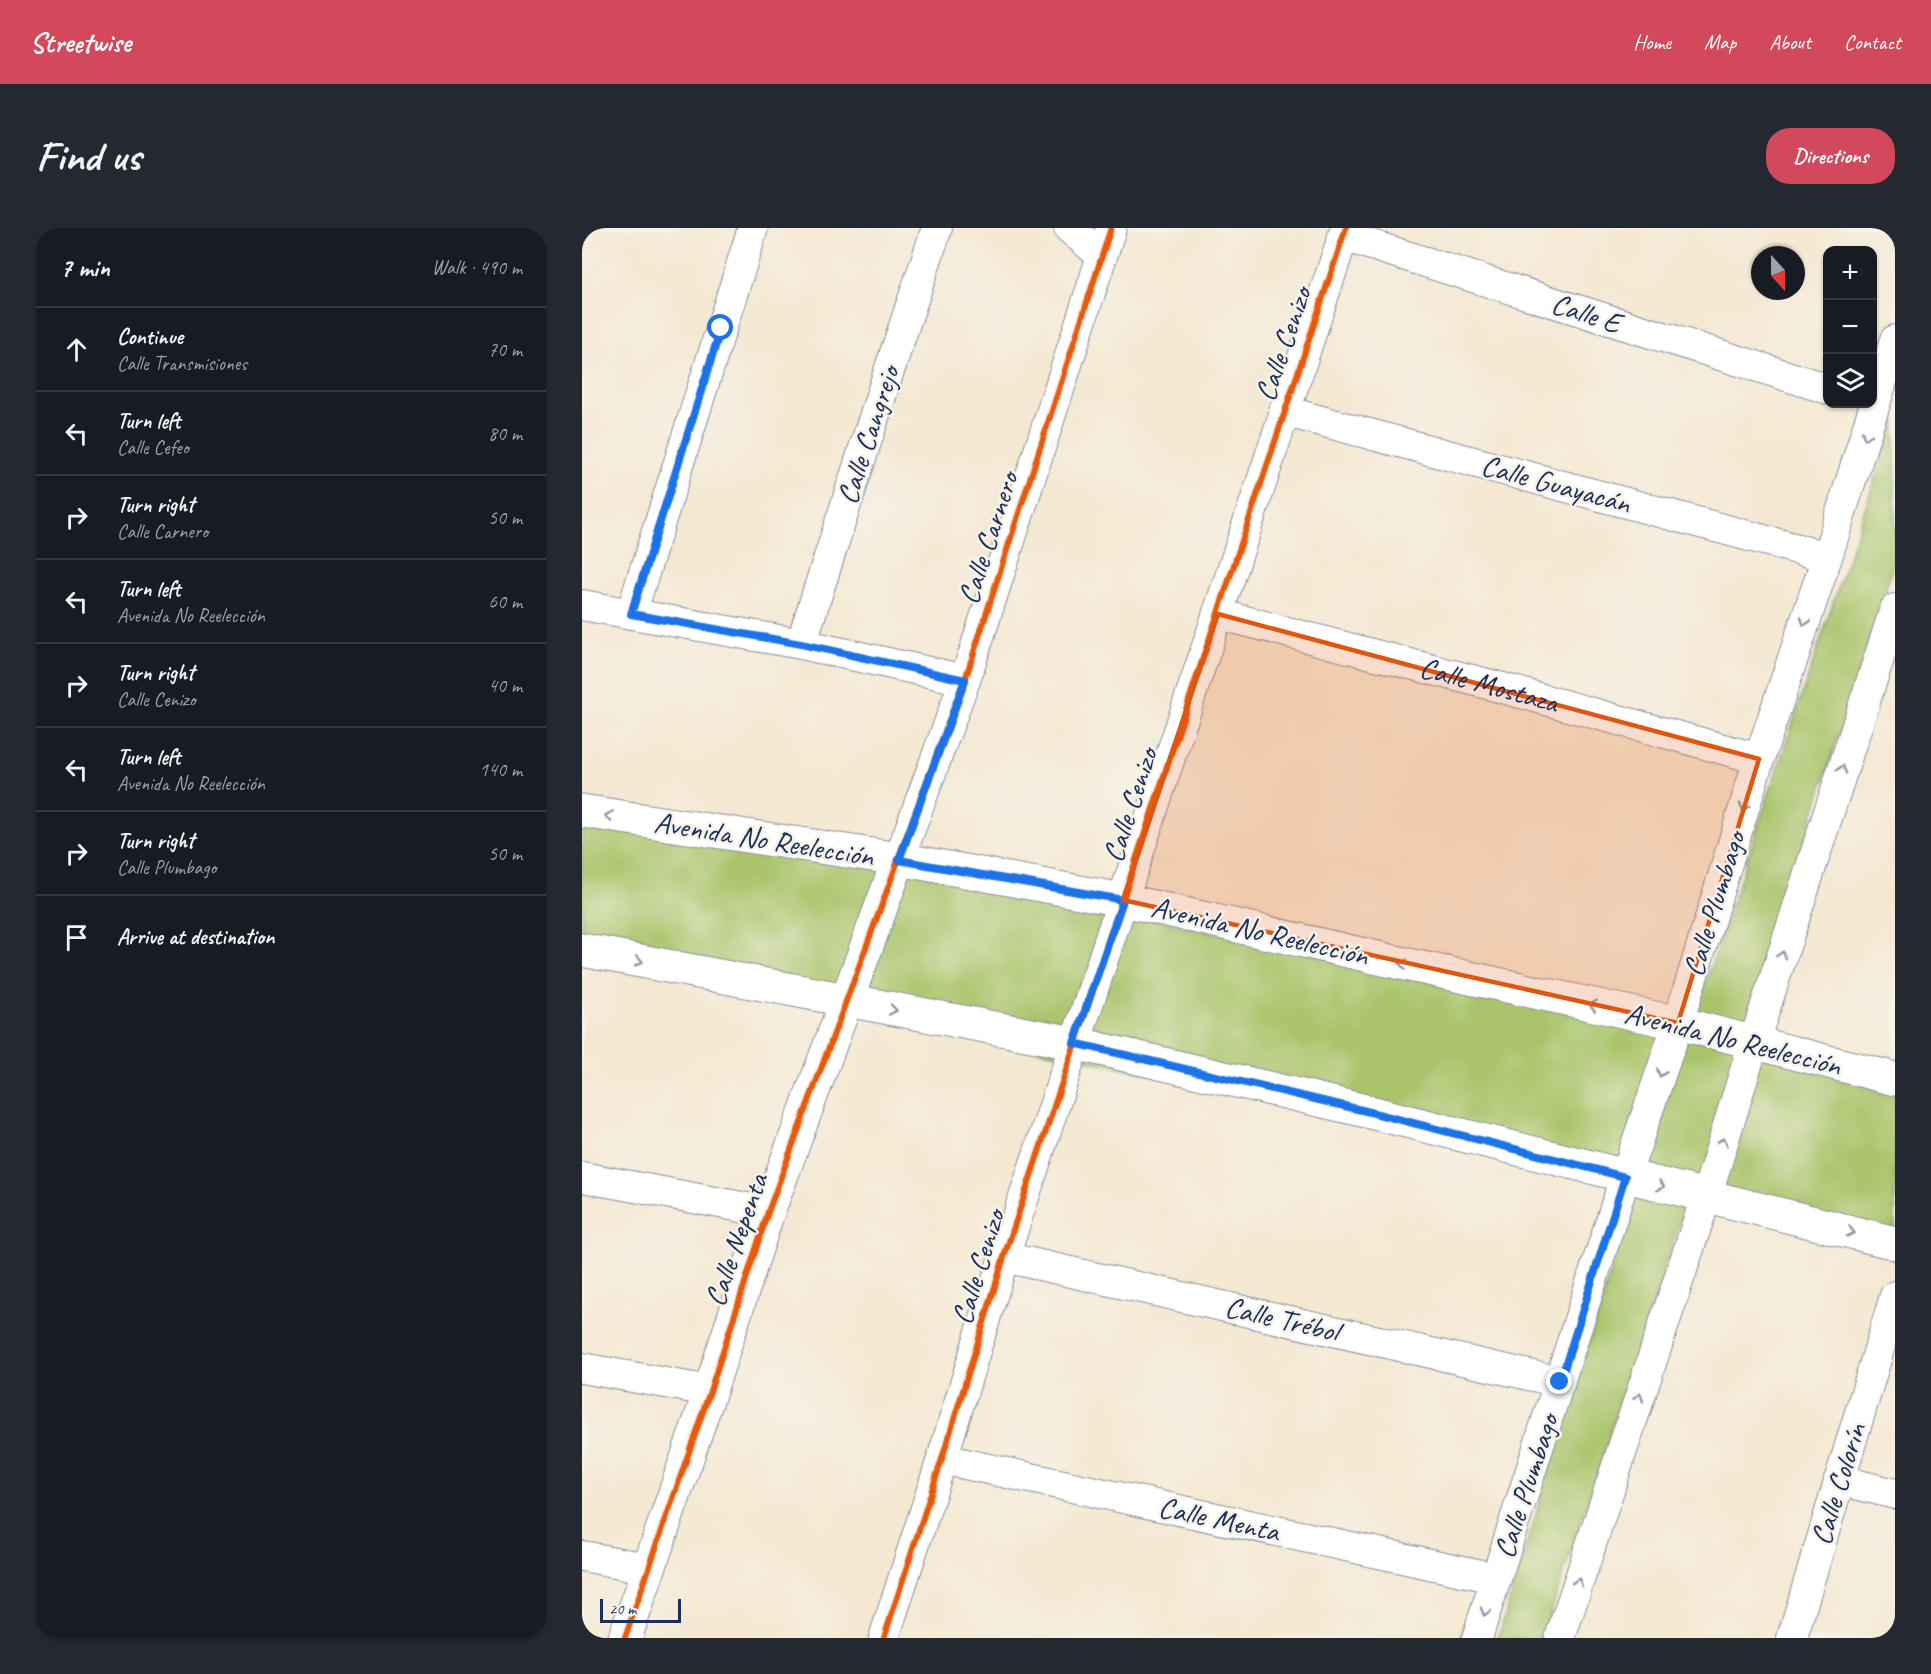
<!DOCTYPE html>
<meta charset="utf-8">
<style>
body{margin:0;font-family:Caveat,sans-serif;background:#242831;color:#f1f3f6}
.controls{position:absolute;right:18px;top:18px;display:grid;overflow:hidden;border-radius:12px;box-shadow:0 2px 4px #0004}
.controls button{width:54px;height:54px;display:grid;place-items:center;padding:0;border:0;border-bottom:2px solid #363941;background:#171b24;color:#f1f3f6;font:30px sans-serif}
.compass{position:absolute;left:1169px;top:18px;width:54px;height:54px;border-radius:50%;background:#171b24;box-shadow:0 2px 4px #0004;rotate:159deg}
.scale{position:absolute;left:18px;bottom:15px;width:81px;box-sizing:border-box;padding-left:6px;border:3px solid #1b2f5e;border-top:0;font-size:16px;line-height:21px;white-space:nowrap;color:#1b2f5e;-webkit-text-stroke:4px #f7f3e8;paint-order:stroke}
.stop{position:absolute;width:18px;height:18px;margin:-14px;border:4px solid #1a73e8;border-radius:50%;background:#fff}
.stop.end{background:#1a73e8;border-color:#fff;box-shadow:0 2px 6px #0008}
.list{margin:0;padding:0;list-style:none}
h2{display:flex;justify-content:space-between;align-items:center;height:78px;margin:0;padding:0 24px;font-size:26px}
h2 small{font-size:20px;font-weight:400;color:#9ea1a6}
.list li{display:grid;grid-template-columns:39px 1fr auto;gap:18px;align-items:center;box-sizing:border-box;height:84px;padding:0 24px;border-top:2px solid #363941}
.list b{display:block;font-size:22px;white-space:nowrap}
.list p{margin:0;font-size:20px;white-space:nowrap;color:#9ea1a6}
.list em{font-size:20px;font-style:normal;color:#9ea1a6}
.icon{flex:none;width:33px;height:33px;fill:none;stroke:currentColor;stroke-width:2;stroke-linecap:round;stroke-linejoin:round}
.map{position:relative;flex:none;width:1313px;height:1410px;overflow:hidden;border-radius:24px}
header{display:flex;align-items:center;gap:36px;box-sizing:border-box;height:84px;padding:0 30px;background:#d1495b;color:#fff}
header strong{font-size:28px}
nav{display:flex;gap:33px;margin-inline-start:auto;font-size:21px}
.intro{display:flex;align-items:center;justify-content:space-between;box-sizing:border-box;height:144px;padding:0 36px}
h1{margin:0;font-size:42px}
.button{padding:15px 27px;border-radius:24px;background:#d1495b;color:#fff;font-size:21px;font-weight:700}
main{display:flex;gap:36px;padding:0 36px}
aside{flex:1;background:#171b24;border-radius:24px;box-shadow:0 2px 4px #0004}
.map>svg:first-child{display:block}
.green{fill:#a9c46a;stroke:#627a64;stroke-width:1.5}
.lines{fill:none;stroke-linecap:round;stroke-linejoin:round}
.street-casing{stroke:#888c98;stroke-width:32}
.secondary-casing{stroke:#888c98;stroke-width:35}
.street{stroke:#fff;stroke-width:30}
.secondary{stroke:#fff;stroke-width:33}
.cycleway-casing{stroke:#f7f3e8;stroke-width:10}
.cycleway{stroke:#e8590c;stroke-width:6}
.oneway{stroke:#8d97ae}
.route{stroke:#1a73e8;stroke-width:8}
.marked{fill:#de5710;fill-opacity:0.2;stroke:#de5710;stroke-width:4.5;stroke-linejoin:round}
.labels{text-anchor:middle;dominant-baseline:central;stroke-width:5;stroke-linejoin:round;paint-order:stroke}
.street-label{font-size:30px;fill:#1b2f5e;stroke:#f7f3e8}
</style>
<header>
<strong>Streetwise</strong>
<nav><a>Home</a><a>Map</a><a>About</a><a>Contact</a></nav>
</header>
<div class="intro"><h1>Find us</h1><a class="button">Directions</a></div>
<main>
<aside>
<h2>7 min<small>Walk · 490 m</small></h2>
<ul class="list">
<li><svg class="icon" aria-label="ahead" viewBox="0 0 24 24"><path d="M12 20V5M6 11l6-6 6 6"/></svg><div><b>Continue</b><p>Calle Transmisiones</p></div><em>70 m</em></li>
<li><svg class="icon" aria-label="left" viewBox="0 0 24 24"><path d="M17 20v-9H6M10 6l-5 5 5 5"/></svg><div><b>Turn left</b><p>Calle Cefeo</p></div><em>80 m</em></li>
<li><svg class="icon" aria-label="right" viewBox="0 0 24 24"><path d="M7 20v-9h11M14 6l5 5-5 5"/></svg><div><b>Turn right</b><p>Calle Carnero</p></div><em>50 m</em></li>
<li><svg class="icon" aria-label="left" viewBox="0 0 24 24"><path d="M17 20v-9H6M10 6l-5 5 5 5"/></svg><div><b>Turn left</b><p>Avenida No Reelección</p></div><em>60 m</em></li>
<li><svg class="icon" aria-label="right" viewBox="0 0 24 24"><path d="M7 20v-9h11M14 6l5 5-5 5"/></svg><div><b>Turn right</b><p>Calle Cenizo</p></div><em>40 m</em></li>
<li><svg class="icon" aria-label="left" viewBox="0 0 24 24"><path d="M17 20v-9H6M10 6l-5 5 5 5"/></svg><div><b>Turn left</b><p>Avenida No Reelección</p></div><em>140 m</em></li>
<li><svg class="icon" aria-label="right" viewBox="0 0 24 24"><path d="M7 20v-9h11M14 6l5 5-5 5"/></svg><div><b>Turn right</b><p>Calle Plumbago</p></div><em>50 m</em></li>
<li><svg class="icon" aria-label="arrive" viewBox="0 0 24 24"><path d="M6 21V4h12l-3 4 3 4H6"/></svg><div><b>Arrive at destination</b></div></li>
</ul>
</aside>
<div class="map">
<svg width="1313" height="1410" viewBox="0 0 1313 1410">
<rect width="100%" height="100%" fill="#f7f3e8"/>
<filter id="ink" filterUnits="userSpaceOnUse"><feTurbulence type="fractalNoise" baseFrequency=".0167" numOctaves="2"/><feDisplacementMap in="SourceGraphic" scale="12" xChannelSelector="R" yChannelSelector="G"/><feConvolveMatrix kernelMatrix="1 2 1 2 8 2 1 2 1" color-interpolation-filters="sRGB"/></filter>
<filter id="wash" filterUnits="userSpaceOnUse"><feTurbulence type="fractalNoise" baseFrequency=".008" numOctaves="4" result="noise"/><feDisplacementMap in="SourceGraphic" scale="24" xChannelSelector="R" yChannelSelector="G"/><feGaussianBlur stdDeviation="1.35" result="paint"/><feColorMatrix in="noise" values="0 0 0 0 0 0 0 0 0 0 0 0 0 0 0 0 0 1.4 0 .05"/><feComposite in="paint" operator="in"/></filter>
<g filter="url(#wash)">
<rect width="100%" height="100%" fill="#f4e8d2"/>
<g class="green">
<polygon points="1313,191 1313,332 1163,799 1113,786"/>
<polygon points="0,579 254,623 1313,851 1313,1015 1043,949 0,723"/>
<polygon points="1052,968 1103,978 960,1410 916,1410"/>
</g>
</g>
<g filter="url(#ink)">
<g class="lines">
<defs>
<g id="street">
<polyline points="487,0 520,28"/>
<polyline points="761,8 1246,161"/>
<polyline points="702,183 1245,329"/>
<polyline points="0,377 219,416 383,452"/>
<polyline points="49,386 171,0"/>
<path id="s1" d="M636 386 917 459 1177 531"/>
<polyline points="219,416 307,143 355,0"/>
<polyline points="317,631 383,452 529,0"/>
<polyline points="0,949 186,984"/>
<polyline points="422,1029 978,1154"/>
<polyline points="0,1140 128,1163"/>
<polyline points="360,1231 913,1350"/>
<polyline points="1257,1252 1313,1266"/>
<polyline points="0,1328 66,1340"/>
<polyline points="302,1410 360,1231 422,1029 764,0"/>
<polyline points="895,1410 1043,949 1096,795 1177,531 1245,329 1313,112"/>
<polyline points="978,1410 1124,969 1172,814 1313,381"/>
<polyline points="1210,1410 1313,1068"/>
</g>
<g id="secondary">
<polyline points="0,583 317,631 541,672 827,737 1096,795 1313,851"/>
<polyline points="0,722 492,815 784,883 1313,1015"/>
<polyline points="43,1410 128,1163 186,984 317,631"/>
</g>
</defs>
<use href="#street" class="street-casing"/>
<use href="#secondary" class="secondary-casing"/>
<use href="#street" class="street"/>
<use href="#secondary" class="secondary"/>
<defs>
<g id="cycleway">
<polyline points="43,1410 128,1163 186,984 383,452 529,0"/>
<polyline points="302,1410 360,1231 422,1029 764,0"/>
</g>
</defs>
<use href="#cycleway" class="cycleway-casing"/>
<use href="#cycleway" class="cycleway"/>
</g>
<defs><path id="oneway-chevron" d="M-2-3.5L2.5 0L-2 3.5" fill="none" stroke-width="1.6" stroke-linecap="round" stroke-linejoin="round" transform="scale(1.5)"/></defs>
<g class="oneway">
<use href="#oneway-chevron" transform="translate(1284 208) rotate(108)"/>
<use href="#oneway-chevron" transform="translate(1223 394) rotate(109)"/>
<use href="#oneway-chevron" transform="translate(1260 541) rotate(-72)"/>
<use href="#oneway-chevron" transform="translate(1162 579) rotate(107)"/>
<use href="#oneway-chevron" transform="translate(27 588) rotate(-171)"/>
<use href="#oneway-chevron" transform="translate(1200 727) rotate(-72)"/>
<use href="#oneway-chevron" transform="translate(57 733) rotate(11)"/>
<use href="#oneway-chevron" transform="translate(821 736) rotate(-167)"/>
<use href="#oneway-chevron" transform="translate(1011 777) rotate(-168)"/>
<use href="#oneway-chevron" transform="translate(311 782) rotate(10)"/>
<use href="#oneway-chevron" transform="translate(1079 845) rotate(109)"/>
<use href="#oneway-chevron" transform="translate(1141 913) rotate(-73)"/>
<use href="#oneway-chevron" transform="translate(1079 958) rotate(14)"/>
<use href="#oneway-chevron" transform="translate(1269 1004) rotate(14)"/>
<use href="#oneway-chevron" transform="translate(1057 1169) rotate(-72)"/>
<use href="#oneway-chevron" transform="translate(996 1354) rotate(-72)"/>
<use href="#oneway-chevron" transform="translate(903 1384) rotate(107)"/>
</g>
</g>
<g class="lines" filter="url(#ink)">
<polyline class="route" points="139,100 49,386 219,416 383,452 317,632 541,672 492,815 784,883 1043,949 978,1154"/>
</g>
<path class="marked" d="M636 386 1177 531 1096 795 541 672Z"/>
<g class="labels">
<g class="street-label">
<text transform="translate(1004 85) rotate(18)">Calle E</text>
<text transform="translate(701 116) rotate(-71)">Calle Cenizo</text>
<text transform="translate(286 207) rotate(-72)">Calle Cangrejo</text>
<text transform="translate(974 256) rotate(15)">Calle Guayacán</text>
<text transform="translate(406 310) rotate(-72)">Calle Carnero</text>
<text stroke="none"><textPath href="#s1" startOffset="280">Calle Mostaza</textPath></text>
<text transform="translate(548 577) rotate(-72)">Calle Cenizo</text>
<text transform="translate(182 611) rotate(9)">Avenida No Reelección</text>
<text transform="translate(1132 676) rotate(-73)">Calle Plumbago</text>
<text transform="translate(678 703) rotate(13)">Avenida No Reelección</text>
<text transform="translate(1151 811) rotate(14)">Avenida No Reelección</text>
<text transform="translate(154 1012) rotate(-71)">Calle Nepenta</text>
<text transform="translate(396 1039) rotate(-73)">Calle Cenizo</text>
<text transform="translate(700 1091) rotate(13)">Calle Trébol</text>
<text transform="translate(1256 1256) rotate(-73)">Calle Colorín</text>
<text transform="translate(944 1258) rotate(-72)">Calle Plumbago</text>
<text transform="translate(637 1291) rotate(12)">Calle Menta</text>
</g>
</g>
</svg>
<div class="controls">
<button>+</button>
<button>−</button>
<button><svg class="icon" aria-label="layers" viewBox="0 0 24 24"><path d="M12 4l9 5-9 5-9-5zM3 14l9 5 9-5"/></svg></button>
</div>
<svg class="compass" viewBox="-18 -18 36 36"><path d="M0-13l5 13h-10z" fill="#e53935"/><path d="M0 13l5-13h-10z" fill="#9ea1a6"/></svg>
<div class="scale">20 m</div>
<div class="stop" style="left:139px;top:100px"></div>
<div class="stop end" style="left:978px;top:1154px"></div>
</div>
</main>
